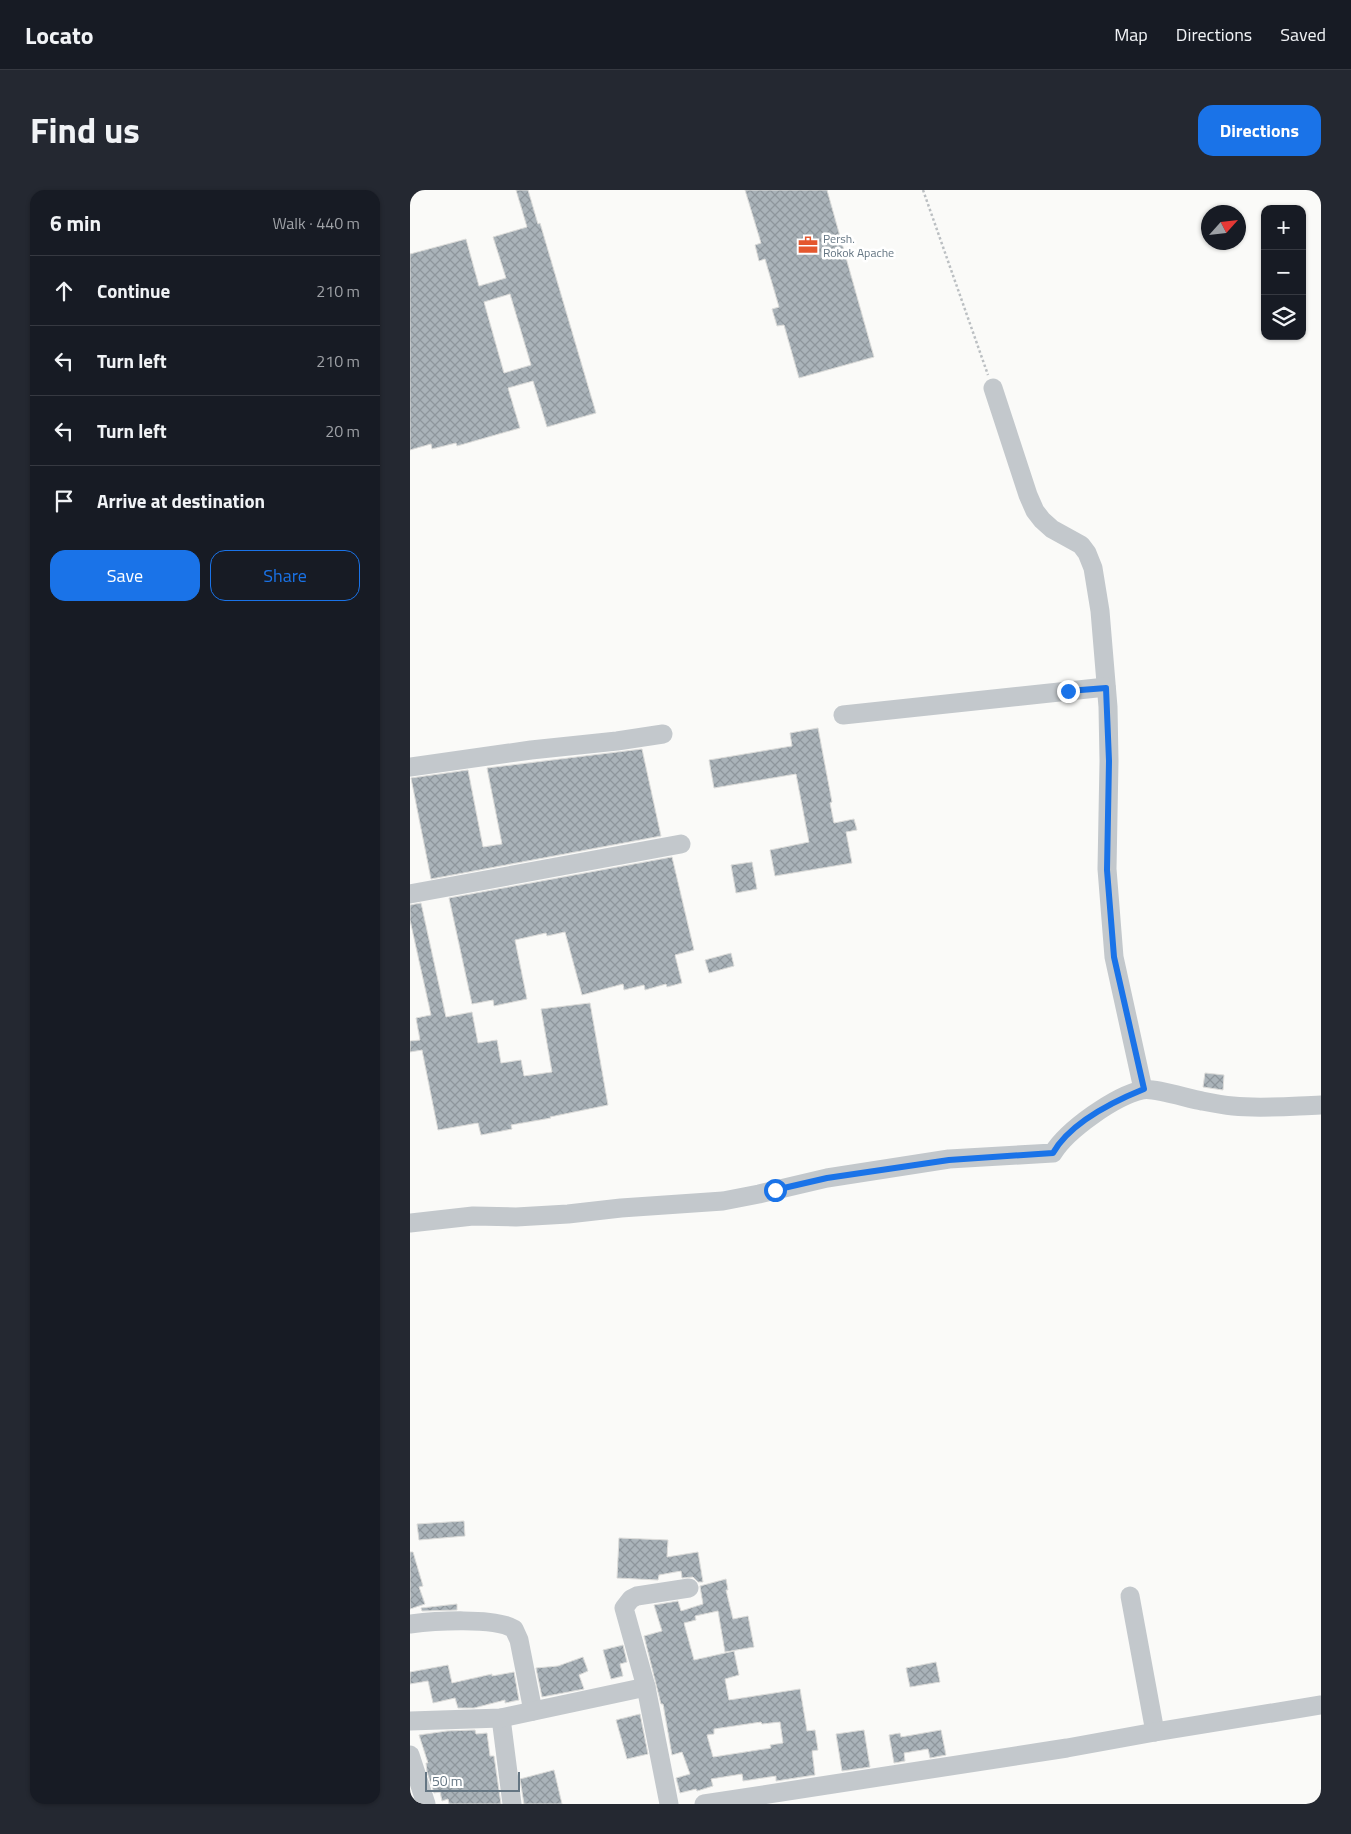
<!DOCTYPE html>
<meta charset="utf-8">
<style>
body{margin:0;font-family:"Titillium Web",sans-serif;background:#242831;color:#f1f3f6}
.controls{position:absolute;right:15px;top:15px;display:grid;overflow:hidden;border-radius:10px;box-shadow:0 1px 4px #0004}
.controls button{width:45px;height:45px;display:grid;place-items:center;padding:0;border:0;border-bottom:1px solid #363941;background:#171b24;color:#f1f3f6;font:25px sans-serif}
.compass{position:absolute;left:791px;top:15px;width:45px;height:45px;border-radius:50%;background:#171b24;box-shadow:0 1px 4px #0004;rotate:63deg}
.scale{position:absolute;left:15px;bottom:12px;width:95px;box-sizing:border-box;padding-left:5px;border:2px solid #657683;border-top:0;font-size:14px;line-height:18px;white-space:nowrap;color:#657683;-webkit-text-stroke:4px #fff;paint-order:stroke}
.stop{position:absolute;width:15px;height:15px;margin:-11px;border:4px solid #1a73e8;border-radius:50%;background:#fff}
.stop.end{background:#1a73e8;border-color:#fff;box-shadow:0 1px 5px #0008}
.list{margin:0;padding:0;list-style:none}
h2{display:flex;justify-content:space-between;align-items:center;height:65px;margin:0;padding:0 20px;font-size:21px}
h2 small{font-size:16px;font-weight:400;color:#9ea1a6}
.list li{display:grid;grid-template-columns:32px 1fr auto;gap:15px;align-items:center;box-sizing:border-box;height:70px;padding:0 20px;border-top:1px solid #363941}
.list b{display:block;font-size:19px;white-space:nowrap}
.list em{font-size:16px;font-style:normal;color:#9ea1a6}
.actions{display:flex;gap:10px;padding:15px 20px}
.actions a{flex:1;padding:11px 0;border:1px solid #1a73e8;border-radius:15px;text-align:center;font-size:18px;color:#1a73e8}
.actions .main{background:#1a73e8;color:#fff}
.icon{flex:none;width:28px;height:28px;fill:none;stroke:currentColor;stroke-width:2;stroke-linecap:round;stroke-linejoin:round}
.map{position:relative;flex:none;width:911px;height:1614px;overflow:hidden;border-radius:15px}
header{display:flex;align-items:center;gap:30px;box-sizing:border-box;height:70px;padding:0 25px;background:#171b24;border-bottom:1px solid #363941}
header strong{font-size:24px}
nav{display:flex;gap:28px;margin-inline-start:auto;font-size:18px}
.intro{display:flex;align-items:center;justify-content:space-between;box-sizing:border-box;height:120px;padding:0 30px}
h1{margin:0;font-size:35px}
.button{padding:12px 22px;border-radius:15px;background:#1a73e8;color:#fff;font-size:18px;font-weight:700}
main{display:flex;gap:30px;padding:0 30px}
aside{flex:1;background:#171b24;border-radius:15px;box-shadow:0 1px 4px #0004}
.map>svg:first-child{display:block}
.building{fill:url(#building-cross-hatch);stroke:#dcdcda;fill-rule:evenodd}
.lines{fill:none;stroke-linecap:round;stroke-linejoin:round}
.path{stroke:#bbbfc2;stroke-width:2.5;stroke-dasharray:2.5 2.5;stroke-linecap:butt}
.minor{stroke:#c3c8cc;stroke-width:19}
.route{stroke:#1a73e8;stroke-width:6}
.labels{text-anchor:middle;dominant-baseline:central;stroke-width:5;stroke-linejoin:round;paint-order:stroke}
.poi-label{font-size:12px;fill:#657683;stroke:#fff;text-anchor:start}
</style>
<header>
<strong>Locato</strong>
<nav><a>Map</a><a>Directions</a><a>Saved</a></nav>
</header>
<div class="intro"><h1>Find us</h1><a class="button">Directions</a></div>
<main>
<aside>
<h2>6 min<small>Walk · 440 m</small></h2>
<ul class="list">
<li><svg class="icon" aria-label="ahead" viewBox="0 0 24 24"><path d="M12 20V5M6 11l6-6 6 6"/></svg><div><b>Continue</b></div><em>210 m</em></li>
<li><svg class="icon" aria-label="left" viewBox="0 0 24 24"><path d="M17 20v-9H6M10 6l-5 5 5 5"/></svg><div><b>Turn left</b></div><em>210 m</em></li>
<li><svg class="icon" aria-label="left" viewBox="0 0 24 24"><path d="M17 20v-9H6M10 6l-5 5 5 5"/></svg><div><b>Turn left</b></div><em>20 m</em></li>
<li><svg class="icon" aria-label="arrive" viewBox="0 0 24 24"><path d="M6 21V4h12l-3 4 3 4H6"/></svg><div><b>Arrive at destination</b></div></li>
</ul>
<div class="actions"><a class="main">Save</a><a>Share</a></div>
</aside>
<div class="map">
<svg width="911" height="1614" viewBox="0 0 911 1614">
<defs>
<pattern id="building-cross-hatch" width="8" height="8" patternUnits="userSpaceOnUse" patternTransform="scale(1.25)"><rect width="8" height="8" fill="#aab3b9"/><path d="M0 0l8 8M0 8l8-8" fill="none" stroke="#8e969c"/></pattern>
</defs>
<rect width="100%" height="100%" fill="#fafaf8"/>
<g class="building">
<path d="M106 0H118L128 34 130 33 186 223 137 237 123 191 98 198 110 238 47 256 46 253 22 259 21 254 0 260V64L56 49 69 96 96 88 83 47 117 37ZM100 104 121 175 94 183 74 112Z"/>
<polygon points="335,0 417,0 464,167 389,188 374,135 367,136 362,119 369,117 355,69 349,71 345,55 351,53"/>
<polygon points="408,538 422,612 420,613 424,633 444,629 447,640 436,642 442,673 365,686 360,660 399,652 386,584 304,598 299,570 382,556 380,543"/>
<polygon points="232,559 251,646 21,689 1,588 58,580 73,657 92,654 77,578"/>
<polygon points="262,667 284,760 265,765 272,793 257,797 256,794 235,800 234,795 214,800 213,794 172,805 155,742 137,746 136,743 105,750 117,809 84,816 83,810 62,814 39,708"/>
<polygon points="342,672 347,699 326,703 321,675"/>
<polygon points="11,713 36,827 62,822 68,853 87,850 91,873 111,870 114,886 142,882 131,819 180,813 198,915 140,927 141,928 101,935 102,939 71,945 68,933 28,940 12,860 0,862 0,851 10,850 6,828 21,825 0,730 0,715"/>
<polygon points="321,763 324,776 299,783 295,770"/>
<polygon points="795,883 814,885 813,900 793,897"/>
<polygon points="54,1331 55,1346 9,1350 7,1334"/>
<polygon points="209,1348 258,1350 257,1367 288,1362 293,1392 288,1392 283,1387 272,1388 271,1381 249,1385 248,1390 207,1388"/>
<polygon points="0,1362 3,1362 13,1396 9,1397 15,1414 0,1419"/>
<path d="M316 1389 318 1400H316L323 1429 338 1426 344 1457 315 1462 308 1421 285 1426 286 1430 274 1433 284 1470 324 1461 329 1485 315 1489 319 1510 390 1499 397 1541 405 1540 408 1560 402 1561 405 1585 366 1591V1586L333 1591 332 1584 301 1589 303 1596 287 1601 286 1599 270 1603 266 1588 280 1584 272 1562 262 1565 253 1514H251L234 1446 252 1441 244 1415 268 1411 271 1421 293 1414 290 1396ZM351 1532 352 1534 370 1532 373 1553 360 1555 361 1558 303 1567 297 1545 304 1544V1539Z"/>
<polygon points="47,1414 47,1420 12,1421 11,1418"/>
<polygon points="213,1455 217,1472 210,1474 213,1486 201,1489 193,1460"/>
<polygon points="173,1467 178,1481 169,1485 174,1499 132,1507 126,1478 148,1476"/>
<polygon points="526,1472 530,1492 500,1497 496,1478"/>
<polygon points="38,1475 42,1493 82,1484 82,1486 104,1482 109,1510 95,1513 95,1510 64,1518 48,1518 45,1508 23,1513 18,1491 0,1494 0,1482"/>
<polygon points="230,1524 238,1564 217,1569 206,1530"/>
<polygon points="65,1540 66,1544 77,1543 80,1566 84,1566 91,1614 39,1614 38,1609 32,1611 30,1602 24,1603 17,1582 16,1573 18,1573 9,1545 37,1541"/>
<polygon points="454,1540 460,1577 432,1581 426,1544"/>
<polygon points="531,1540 536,1565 520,1568 518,1559 494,1563 495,1571 484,1573 479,1545 490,1543 491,1547"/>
<polygon points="144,1580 152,1614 114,1614 110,1589"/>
</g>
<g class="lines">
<polyline class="path" points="513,0 578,185"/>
<g class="minor">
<polyline points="583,198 618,305 625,321 632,330 642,339 671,355 677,363 683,378 690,421 698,517 699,571 697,679 704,767 733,899"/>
<polyline points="433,525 696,497"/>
<polyline points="0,577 121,560 207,551 253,544"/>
<polyline points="0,704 271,654"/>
<path d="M0 1033 63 1026 106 1027 158 1024 211 1018 313 1011 349 1004 417 988 539 969 643 963C657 940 705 906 732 900 743 897 779 909 792 911 802 913 812 915 823 916 852 919 882 916 911 915"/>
<polyline points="720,1406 745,1542"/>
<path d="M0 1434C23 1431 85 1427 104 1439L109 1450 123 1521"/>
<polyline points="91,1528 102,1614"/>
<polyline points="0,1531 91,1528 236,1497"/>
<polyline points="0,1565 16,1614"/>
<polyline points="259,1614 236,1497 214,1418 221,1409 227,1406 279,1398"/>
<polyline points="294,1614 657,1558 745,1542 911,1515"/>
</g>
</g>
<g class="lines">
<path class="route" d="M365 1000 417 988 539 970 643 963C660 933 702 912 734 899L704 767 697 680 699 571 696 498 658 501"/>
</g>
<defs>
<symbol id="office-bare" viewBox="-9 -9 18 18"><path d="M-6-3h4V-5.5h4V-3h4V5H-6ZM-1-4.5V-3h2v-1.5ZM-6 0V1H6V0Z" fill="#e4572e" stroke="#fff" stroke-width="2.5" paint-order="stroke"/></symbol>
</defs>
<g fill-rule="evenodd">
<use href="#office-bare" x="384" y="41" width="28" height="28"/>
</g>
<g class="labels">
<g class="poi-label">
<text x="413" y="48">Persh.<tspan x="413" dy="14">Rokok Apache</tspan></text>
</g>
</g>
</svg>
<div class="controls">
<button>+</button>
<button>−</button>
<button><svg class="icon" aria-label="layers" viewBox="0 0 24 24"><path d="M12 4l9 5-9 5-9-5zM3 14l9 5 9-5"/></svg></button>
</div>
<svg class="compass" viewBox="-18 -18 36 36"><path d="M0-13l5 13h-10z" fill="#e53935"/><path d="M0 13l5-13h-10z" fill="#9ea1a6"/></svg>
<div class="scale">50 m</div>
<div class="stop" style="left:365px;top:1000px"></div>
<div class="stop end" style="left:658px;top:501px"></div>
</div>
</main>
